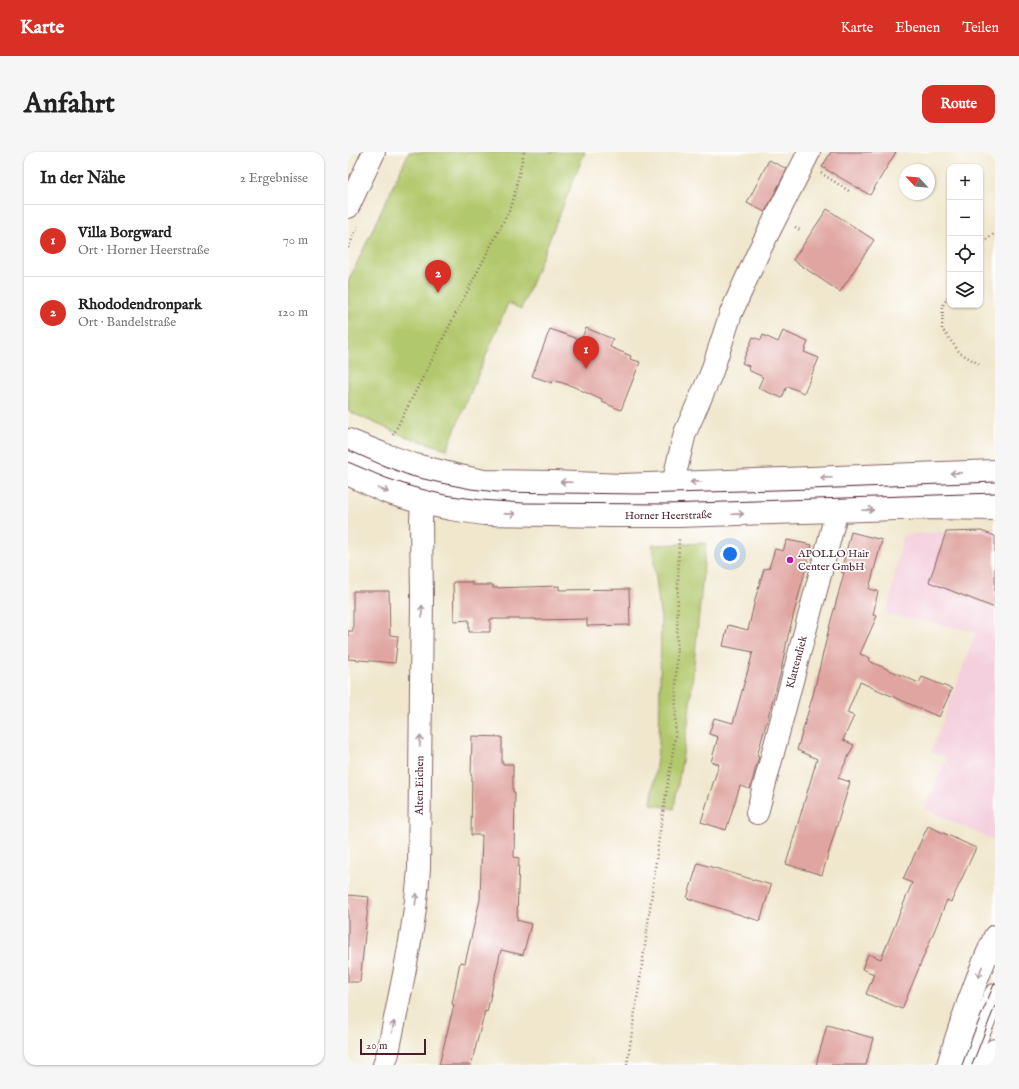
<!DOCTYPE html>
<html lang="de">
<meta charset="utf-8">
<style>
body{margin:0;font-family:"IM FELL English",serif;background:#f6f6f6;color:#222}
.controls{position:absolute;right:12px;top:12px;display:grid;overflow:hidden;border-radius:8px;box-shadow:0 1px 3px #0004}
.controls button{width:36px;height:36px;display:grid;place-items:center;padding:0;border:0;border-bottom:1px solid #e0e0e0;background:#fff;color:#222;font:20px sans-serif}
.compass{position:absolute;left:551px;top:12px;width:36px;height:36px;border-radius:50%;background:#fff;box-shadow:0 1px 3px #0004;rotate:296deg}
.scale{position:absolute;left:12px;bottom:10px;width:66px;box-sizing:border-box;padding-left:4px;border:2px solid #4a1f2b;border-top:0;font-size:11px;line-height:14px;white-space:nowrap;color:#4a1f2b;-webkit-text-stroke:3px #fff;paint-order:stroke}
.you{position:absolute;left:382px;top:402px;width:14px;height:14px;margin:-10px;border:3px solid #fff;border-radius:50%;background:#1a73e8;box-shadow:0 0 0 6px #1a73e833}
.badge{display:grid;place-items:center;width:26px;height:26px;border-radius:50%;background:#d93025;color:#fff;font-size:13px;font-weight:700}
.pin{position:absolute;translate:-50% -33px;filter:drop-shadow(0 1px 2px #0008)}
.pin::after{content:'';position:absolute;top:21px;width:14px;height:12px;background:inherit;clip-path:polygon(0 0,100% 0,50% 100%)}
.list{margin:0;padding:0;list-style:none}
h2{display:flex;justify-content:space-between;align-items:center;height:52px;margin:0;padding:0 16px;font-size:17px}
h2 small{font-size:13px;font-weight:400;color:#767676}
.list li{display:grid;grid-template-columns:26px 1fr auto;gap:12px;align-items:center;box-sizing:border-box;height:72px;padding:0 16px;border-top:1px solid #e0e0e0}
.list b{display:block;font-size:15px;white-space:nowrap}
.list p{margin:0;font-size:13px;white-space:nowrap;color:#767676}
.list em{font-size:13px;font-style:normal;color:#767676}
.icon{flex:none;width:22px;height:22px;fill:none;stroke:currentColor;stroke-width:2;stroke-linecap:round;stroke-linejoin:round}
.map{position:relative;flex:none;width:647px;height:913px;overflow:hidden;border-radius:12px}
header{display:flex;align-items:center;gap:24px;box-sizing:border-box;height:56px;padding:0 20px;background:#d93025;color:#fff}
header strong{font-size:19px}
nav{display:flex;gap:22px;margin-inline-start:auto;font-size:14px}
.intro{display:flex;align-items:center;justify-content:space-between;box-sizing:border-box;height:96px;padding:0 24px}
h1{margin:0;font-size:28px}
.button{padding:10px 18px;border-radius:12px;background:#d93025;color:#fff;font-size:14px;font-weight:700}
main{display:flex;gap:24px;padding:0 24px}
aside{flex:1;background:#fff;border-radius:12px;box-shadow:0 1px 3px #0004}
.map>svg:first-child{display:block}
.built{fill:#f4cfdd}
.green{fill:#b2c86c;stroke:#7e744c}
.building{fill:#e0a5a1}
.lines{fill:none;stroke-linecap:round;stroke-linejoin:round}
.minor-casing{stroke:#846564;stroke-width:24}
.major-casing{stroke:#846564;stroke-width:24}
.path{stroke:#846564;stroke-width:2.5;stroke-dasharray:1 3;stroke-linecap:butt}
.minor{stroke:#fff;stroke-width:22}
.major{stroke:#fff;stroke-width:22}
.tram{stroke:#4a1f2b;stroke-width:1}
.oneway{stroke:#ae9aa0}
.poi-dot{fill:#b5179e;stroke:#fff;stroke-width:1.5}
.labels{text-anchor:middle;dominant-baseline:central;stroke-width:3.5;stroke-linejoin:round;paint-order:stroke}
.street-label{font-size:11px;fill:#4a1f2b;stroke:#fff}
.poi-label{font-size:11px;fill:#4a1f2b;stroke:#fff;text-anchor:start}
</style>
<header>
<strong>Karte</strong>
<nav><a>Karte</a><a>Ebenen</a><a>Teilen</a></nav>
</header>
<div class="intro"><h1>Anfahrt</h1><a class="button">Route</a></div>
<main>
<aside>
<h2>In der Nähe<small>2 Ergebnisse</small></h2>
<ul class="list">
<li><span class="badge">1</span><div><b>Villa Borgward</b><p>Ort · Horner Heerstraße</p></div><em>70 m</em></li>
<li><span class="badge">2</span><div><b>Rhododendronpark</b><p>Ort · Bandelstraße</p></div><em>120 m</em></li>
</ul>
</aside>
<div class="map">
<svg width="647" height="913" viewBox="0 0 647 913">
<rect width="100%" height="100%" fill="#fff"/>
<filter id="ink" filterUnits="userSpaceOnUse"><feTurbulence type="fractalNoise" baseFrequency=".025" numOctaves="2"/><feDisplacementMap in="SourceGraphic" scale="8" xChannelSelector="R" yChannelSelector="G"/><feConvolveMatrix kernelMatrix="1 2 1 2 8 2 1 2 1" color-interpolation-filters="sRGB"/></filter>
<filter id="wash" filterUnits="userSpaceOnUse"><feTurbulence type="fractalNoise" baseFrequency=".012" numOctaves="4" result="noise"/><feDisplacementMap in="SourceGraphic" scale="16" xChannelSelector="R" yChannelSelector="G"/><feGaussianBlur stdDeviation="0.9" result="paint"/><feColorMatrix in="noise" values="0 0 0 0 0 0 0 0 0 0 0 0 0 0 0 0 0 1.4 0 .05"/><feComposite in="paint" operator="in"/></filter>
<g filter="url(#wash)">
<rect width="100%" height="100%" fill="#f0e7cd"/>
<polygon class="built" points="647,376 647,689 577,657 599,605 583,600 628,480 539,462 555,383"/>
<g class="green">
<polygon points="61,0 237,0 173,157 160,151 99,297 56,284 0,259 0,130"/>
<polygon points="358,391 340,572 326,657 303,652 311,591 313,469 304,393"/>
</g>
<g id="blocks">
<g class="building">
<polygon points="483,0 548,0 522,43 474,15"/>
<polygon points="421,8 439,17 417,60 399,51"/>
<polygon points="479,57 526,88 492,140 445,108"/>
<polygon points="238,176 265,187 262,195 283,204 282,207 292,210 273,258 254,250 254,248 224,234 205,228 204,231 184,224 202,177 233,188"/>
<polygon points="435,179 460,190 456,200 471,206 456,241 439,234 434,246 410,236 415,225 400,218 401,214 394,211 405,185 413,188 415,183 430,190"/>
<polygon points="633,379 647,384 647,456 581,430 598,380"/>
<polygon points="503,380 534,388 521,437 530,439 525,463 529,464 512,502 522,506 521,509 571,531 574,525 604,537 591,565 512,530 499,561 506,564 495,588 506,593 490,626 502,630 474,723 438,712 469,607 449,598 465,543 481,476 496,421 493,420"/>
<polygon points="439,388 464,393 440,484 433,519 409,604 411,604 402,637 392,634 378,678 353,670 371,612 363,610 370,585 361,582 366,566 385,571 405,500 375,494 380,473 400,478 408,444 416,417 421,416 427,397 435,399"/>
<polygon points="105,430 124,430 124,433 145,433 145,436 211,434 211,438 281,437 282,473 239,474 239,467 188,468 188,467 142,467 142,480 121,480 121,468 106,469"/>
<polygon points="5,439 41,439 42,483 50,484 47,511 0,507 0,479 5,479"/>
<polygon points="124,584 154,585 154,612 165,612 165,640 167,640 166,705 171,706 169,768 183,772 175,803 153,798 139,860 137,859 123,913 91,913 106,853 104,852 112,810 117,811 132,748 134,683 123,683 124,624 123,624"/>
<polygon points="580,674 628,696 603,750 599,748 554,857 518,842 526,822 514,817 520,802 533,807 564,731 555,727"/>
<polygon points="350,711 423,733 412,769 339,746"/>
<polygon points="0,743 21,745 12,830 0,830"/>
<polygon points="479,873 525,886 518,913 468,913"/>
</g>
</g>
</g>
<g filter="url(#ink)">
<use href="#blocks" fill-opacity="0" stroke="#846564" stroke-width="1"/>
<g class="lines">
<defs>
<g id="minor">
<polyline points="0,55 26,0"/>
<polyline points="0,304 38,321 96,338 134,344 160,345 259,347 464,342 647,335"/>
<polyline points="326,331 328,318 337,281 363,222 383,161 410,101 461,0"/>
<path id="s1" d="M409 661 486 370 487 359"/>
<path id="s2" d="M36 913 40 901C52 840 67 779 71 716L74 446 73 368 74 351"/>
<polyline points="619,913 629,885 647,843"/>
</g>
<g id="major">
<polyline points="0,288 35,302 67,313 107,323 136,329 205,330 273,333 647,319"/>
<path id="s3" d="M0 322 38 340 74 351 103 357 136 362 263 364H331L548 357 589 356 647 357"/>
<path d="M600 913C613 869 628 826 647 784"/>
<polyline points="639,913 647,898"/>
</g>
</defs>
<use href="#minor" class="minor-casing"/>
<use href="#major" class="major-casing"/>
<g class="path">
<polyline points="473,21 501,39"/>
<polyline points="447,75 452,78"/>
<polyline points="632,93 647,81"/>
<polyline points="0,96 10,74"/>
<polyline points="602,142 595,153 594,177 612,201 631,212"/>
<polyline points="45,283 164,53 176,0"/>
<polyline points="279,913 298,787 311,686 327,586 331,385"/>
</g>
<use href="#minor" class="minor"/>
<use href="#major" class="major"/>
<g class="tram">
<polyline points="0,298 34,313 63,324 93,331 123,337 149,340 213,341 291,342 462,337 647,330"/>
<polyline points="0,310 38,326 65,335 97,343 133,348 175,351 318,352 647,341"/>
<polyline points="614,913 625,883 647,830"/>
<polyline points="624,913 647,854"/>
</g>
</g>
<defs><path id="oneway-shaft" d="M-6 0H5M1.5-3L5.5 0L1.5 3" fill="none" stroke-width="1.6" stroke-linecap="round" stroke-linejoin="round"/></defs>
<g class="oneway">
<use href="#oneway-shaft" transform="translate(608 321) rotate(178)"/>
<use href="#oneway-shaft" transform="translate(478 326) rotate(178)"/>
<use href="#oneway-shaft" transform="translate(218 330) rotate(-178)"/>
<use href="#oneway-shaft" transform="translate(348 330) rotate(178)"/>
<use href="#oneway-shaft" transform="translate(35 338) rotate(23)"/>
<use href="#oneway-shaft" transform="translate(520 358) rotate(-2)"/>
<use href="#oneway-shaft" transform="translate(162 362) rotate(1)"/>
<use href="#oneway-shaft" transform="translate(390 362) rotate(-2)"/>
<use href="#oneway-shaft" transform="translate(74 459) rotate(-89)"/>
<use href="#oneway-shaft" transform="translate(72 589) rotate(-89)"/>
<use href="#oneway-shaft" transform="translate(68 747) rotate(-83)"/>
<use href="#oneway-shaft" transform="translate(632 820) rotate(111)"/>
<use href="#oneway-shaft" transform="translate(45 875) rotate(-79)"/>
</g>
</g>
<circle class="poi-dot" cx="442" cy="408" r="4"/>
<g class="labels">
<g class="street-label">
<text stroke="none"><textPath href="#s3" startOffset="327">Horner Heerstraße</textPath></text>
<text stroke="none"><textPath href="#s1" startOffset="156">Klattendiek</textPath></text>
<text stroke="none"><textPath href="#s2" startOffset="283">Alten Eichen</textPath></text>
</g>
<g class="poi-label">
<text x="450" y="402">APOLLO Hair<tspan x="450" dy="13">Center GmbH</tspan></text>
</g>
</g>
</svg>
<div class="controls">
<button>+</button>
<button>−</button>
<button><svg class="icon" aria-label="locate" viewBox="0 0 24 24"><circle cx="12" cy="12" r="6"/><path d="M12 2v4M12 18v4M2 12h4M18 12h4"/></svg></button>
<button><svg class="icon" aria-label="layers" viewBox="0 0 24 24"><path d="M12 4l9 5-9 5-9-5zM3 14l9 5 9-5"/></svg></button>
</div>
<svg class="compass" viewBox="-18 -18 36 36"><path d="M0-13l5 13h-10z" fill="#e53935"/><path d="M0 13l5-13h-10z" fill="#767676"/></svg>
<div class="scale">20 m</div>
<div class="you"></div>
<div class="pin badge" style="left:238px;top:217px">1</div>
<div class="pin badge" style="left:90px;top:141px">2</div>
</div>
</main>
